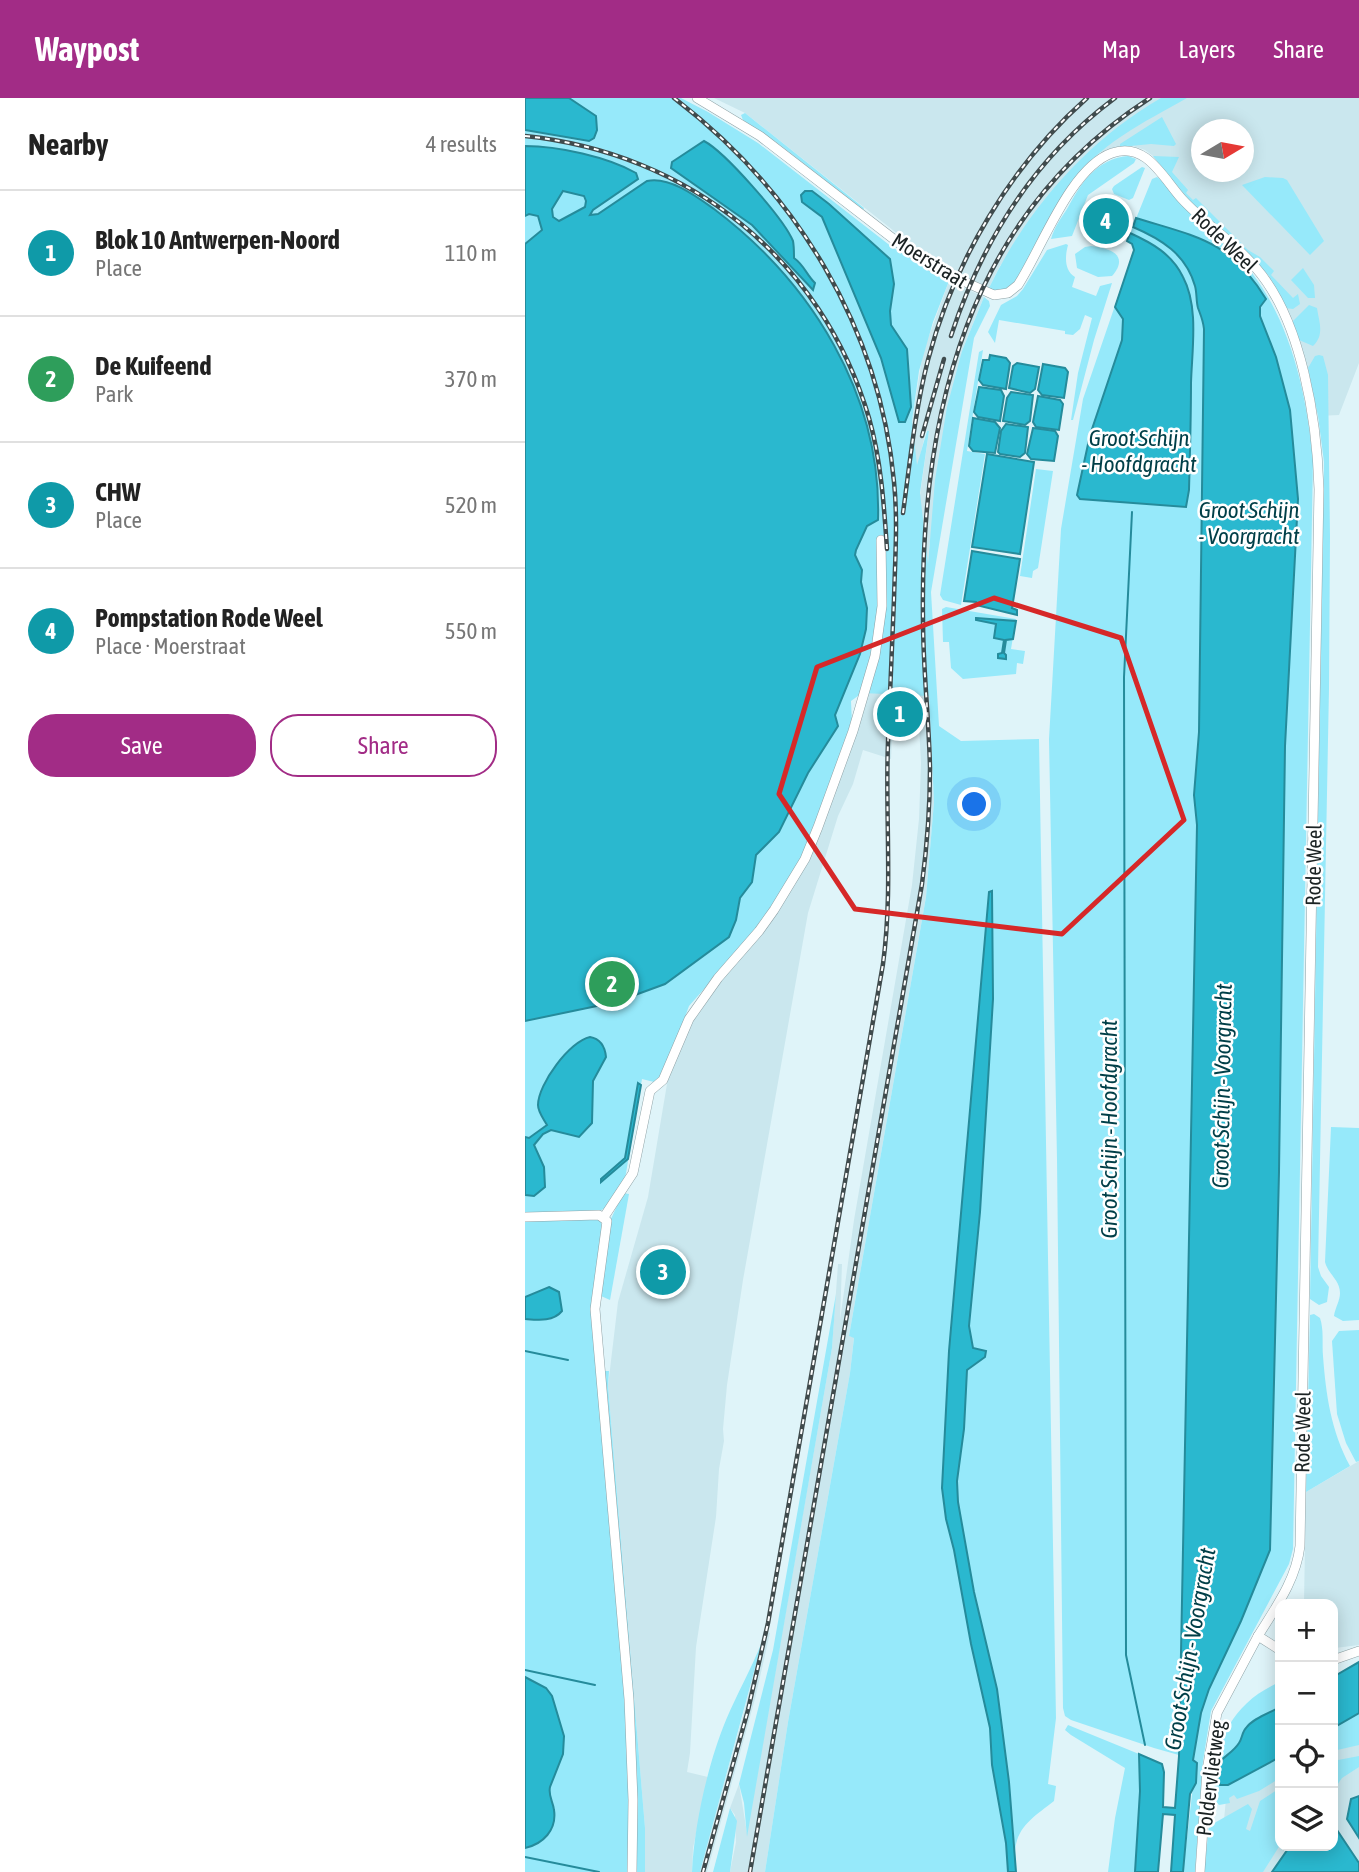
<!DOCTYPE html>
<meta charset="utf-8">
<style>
body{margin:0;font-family:"Asap Condensed",sans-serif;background:#f2f2f2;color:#222}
.controls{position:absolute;right:21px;bottom:21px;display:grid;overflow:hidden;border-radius:14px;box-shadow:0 4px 18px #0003}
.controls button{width:63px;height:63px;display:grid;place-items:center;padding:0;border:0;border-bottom:2px solid #e0e0e0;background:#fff;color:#222;font:35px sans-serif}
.compass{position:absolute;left:666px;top:21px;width:63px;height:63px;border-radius:50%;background:#fff;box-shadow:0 4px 18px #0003;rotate:80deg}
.you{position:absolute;left:450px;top:707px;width:24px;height:24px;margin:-18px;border:5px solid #fff;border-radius:50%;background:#1a73e8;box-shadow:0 0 0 10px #1a73e833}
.badge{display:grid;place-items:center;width:46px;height:46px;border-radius:50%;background:#a22c86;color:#fff;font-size:23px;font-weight:700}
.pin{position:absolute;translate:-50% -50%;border:4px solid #fff;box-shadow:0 2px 7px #0006}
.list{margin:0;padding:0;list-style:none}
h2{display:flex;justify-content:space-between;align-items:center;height:91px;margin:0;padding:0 28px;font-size:30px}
h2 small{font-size:23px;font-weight:400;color:#767676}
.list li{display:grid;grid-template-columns:46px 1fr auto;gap:21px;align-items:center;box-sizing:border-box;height:126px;padding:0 28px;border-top:2px solid #e0e0e0}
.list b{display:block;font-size:26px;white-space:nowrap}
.list p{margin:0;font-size:23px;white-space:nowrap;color:#767676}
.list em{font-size:23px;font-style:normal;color:#767676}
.actions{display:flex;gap:14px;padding:21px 28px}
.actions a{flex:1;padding:16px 0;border:2px solid #a22c86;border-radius:28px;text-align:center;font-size:24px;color:#a22c86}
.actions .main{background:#a22c86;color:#fff}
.icon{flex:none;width:38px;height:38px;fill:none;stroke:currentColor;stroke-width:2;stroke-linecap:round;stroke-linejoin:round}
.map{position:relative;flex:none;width:834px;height:1774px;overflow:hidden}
header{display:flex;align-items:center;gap:42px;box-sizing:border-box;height:98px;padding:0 35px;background:#a22c86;color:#fff}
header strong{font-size:33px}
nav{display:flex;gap:38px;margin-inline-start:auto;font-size:24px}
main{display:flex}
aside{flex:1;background:#fff}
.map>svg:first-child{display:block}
.built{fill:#cae7ee;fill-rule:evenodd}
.green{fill:#96e9fa;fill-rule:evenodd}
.water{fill:#2ab8cf;stroke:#258b9b;stroke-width:2;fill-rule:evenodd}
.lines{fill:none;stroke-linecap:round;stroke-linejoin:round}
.stream{stroke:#258b9b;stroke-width:2}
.minor-casing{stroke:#8fa2a6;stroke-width:10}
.minor{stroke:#fff;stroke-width:9}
.rail-casing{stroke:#404b4d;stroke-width:4.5}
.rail{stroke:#fff;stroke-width:2;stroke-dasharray:5;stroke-linecap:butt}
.marked{fill:none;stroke:#d62828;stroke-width:5;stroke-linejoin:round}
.labels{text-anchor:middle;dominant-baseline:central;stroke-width:5;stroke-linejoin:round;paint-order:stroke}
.street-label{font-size:21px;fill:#1a2223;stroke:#fff}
.water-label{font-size:23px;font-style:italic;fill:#003f48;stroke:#fff}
</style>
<header>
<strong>Waypost</strong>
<nav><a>Map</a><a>Layers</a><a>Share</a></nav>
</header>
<main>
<aside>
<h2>Nearby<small>4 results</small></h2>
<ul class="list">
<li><span class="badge" style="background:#0f9aa8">1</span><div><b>Blok 10 Antwerpen-Noord</b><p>Place</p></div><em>110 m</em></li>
<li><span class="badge" style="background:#2e9e5b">2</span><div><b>De Kuifeend</b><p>Park</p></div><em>370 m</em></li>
<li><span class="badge" style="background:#0f9aa8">3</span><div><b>CHW</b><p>Place</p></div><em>520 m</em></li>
<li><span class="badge" style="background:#0f9aa8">4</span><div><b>Pompstation Rode Weel</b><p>Place · Moerstraat</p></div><em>550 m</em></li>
</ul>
<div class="actions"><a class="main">Save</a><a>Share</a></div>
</aside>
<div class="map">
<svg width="834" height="1774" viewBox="0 0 834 1774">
<rect width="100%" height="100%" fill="#dff4f9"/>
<g class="built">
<path d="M189 0H834V265L814 317 793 318 774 242 744 178 654 92 628 58 620 52 608 48 576 55 571 49 548 71 475 168 464 190 398 156 220 15ZM676 32H718V74H676Z"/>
<polygon points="0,32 387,323 398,254 424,183 459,199 437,253 404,449 401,518 409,704 401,799 324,1238 329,1239 325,1275 263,1624 240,1774 205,1774 211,1744 210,1717 205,1710 214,1686 222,1735 307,1250 313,1166 317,1166 315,1222 329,1122 387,787 394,721 396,665 391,571 394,405 404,333 401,333 391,375 369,593 366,661 338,652 328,686 313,718 283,815 218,1182 202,1287 198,1331 199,1343 194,1371 191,1419 171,1549 165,1655 162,1674 183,1679 168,1750 167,1774 120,1774 120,1730 83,1288 93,1204 123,1099 142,986 149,958 174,908 237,833 349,571"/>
<polygon points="834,1363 834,1547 810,1550 808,1549 808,1506 779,1506 779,1504 781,1394"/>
<polygon points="239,1533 245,1535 230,1601 182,1774 175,1774 220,1610"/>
<polygon points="834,1626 834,1774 694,1774 701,1701 755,1671 755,1748 808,1748 808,1641"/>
</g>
<g class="green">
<path d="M0 0H156L183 14 233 45 367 149 424 183 408 224 394 273 387 323 392 367 402 333H404L395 395 403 466 410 382 422 309 437 253 459 199 464 203 465 208 449 240 406 494 414 628 436 643 514 641 531 1620 523 1686 531 1688 529 1703C510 1718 492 1728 490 1753L484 1684 472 1591 449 1494 433 1404 432 1383 439 1331 443 1258 424 1348 439 1509 465 1630 467 1667 481 1745 483 1774H240L263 1624 325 1275 329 1240 324 1238 401 799 409 704 404 598 337 595 326 603 327 625 291 726 269 776 224 840 164 908 140 973 133 985 117 981 100 1081 80 1110 73 1114 78 1132 66 1205 104 1648 103 1774H0ZM464 794H467V799L468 901 455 1114 446 1209 428 1208Z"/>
<path d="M636 0H662C620 24 570 47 544 90 531 109 497 187 479 193 473 195 469 192 464 190 501 113 561 43 636 0Z"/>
<polygon points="220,15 339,110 338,112 251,44 218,22 216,17"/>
<polygon points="637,19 651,46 649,48 626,46 595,49 595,46"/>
<path d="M603 58 611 61 609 65 563 97 547 138 526 141C529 130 536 120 542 111 556 85 571 61 603 58Z"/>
<polygon points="628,58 654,59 647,74 663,92 661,95 668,102 671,100 723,152 735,159 749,173 746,177 768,200 773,196 775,206 768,211 760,210 744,178 731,164 673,113"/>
<polygon points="617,69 620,70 608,100 604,102 589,96 587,91 589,88"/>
<path d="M632 79C647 89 659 109 672 122 690 139 711 156 727 175 767 227 782 299 788 363L768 1451 764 1466 686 1613 678 1663 670 1774H658L668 1688V1661L629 1650 546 1622 540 1618 538 1610 532 1061 524 641 536 431 558 301 609 152 607 146 602 143 627 81Z"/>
<polygon points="740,79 758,80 762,82 799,143 785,157 717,87"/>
<path d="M541 146 543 147C540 158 539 172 550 179L547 189 571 198 575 188 587 185 569 242 548 322H546L553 275 567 220 560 217 555 231 548 237 540 236V233L474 222 470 245 463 234 476 207 492 198 498 191 522 152Z"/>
<path d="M566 148C585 150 605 157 587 178L573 179 552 170 550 156 560 149Z"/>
<polygon points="778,170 789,187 790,200 783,200 766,182"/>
<path d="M784 207 792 210C794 224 800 237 788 248L774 242 767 224Z"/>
<polygon points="458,252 442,353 460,356 436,507 418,502 415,497 454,254"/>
<polygon points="794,257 798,258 803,277 805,439 804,590 793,1169 796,1178 804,1189 802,1204 794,1207 785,1201 799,364 793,318 783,270 790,258"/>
<polygon points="511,371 528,373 513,470 508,473 507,480 495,478"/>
<polygon points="421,509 491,521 486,551 500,553 498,566 492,565 491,576 438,581 426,570 424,544 418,544 417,511"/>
<path d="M806 1029 834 1030V1222L818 1223 809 1218C810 1210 815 1203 815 1195 815 1182 803 1176 800 1164Z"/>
<polygon points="98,1095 104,1096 85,1202 76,1198 85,1123"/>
<polygon points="311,1196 307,1250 222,1739 219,1705 214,1686 248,1552"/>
<path d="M789 1216 795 1220C799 1232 797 1245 798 1258 801 1297 806 1333 825 1368L781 1394 785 1217Z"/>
<polygon points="834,1232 834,1363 831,1364 821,1345 812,1316 807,1243 814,1233"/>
<polygon points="78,1273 84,1273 83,1288 120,1730 120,1774 109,1774 111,1671"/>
<path d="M237 1544 175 1774H167C169 1728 183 1665 201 1622 212 1596 226 1571 237 1544Z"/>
<path d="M755 1584V1637L703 1687 755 1659V1680L734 1693 712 1701 709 1697 704 1700 705 1705 694 1707 686 1698C690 1646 704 1606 755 1584Z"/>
<polygon points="834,1615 834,1647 808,1653 808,1630"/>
<polygon points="543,1627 614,1656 615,1693 610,1774 583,1774 590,1720 600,1670 546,1637 540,1632"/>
<polygon points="834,1658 834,1669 817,1680 808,1693 808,1663"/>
<polygon points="755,1690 755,1747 738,1774 679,1774 684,1728 723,1706 727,1711 721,1731 725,1733 735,1703"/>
<polygon points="205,1710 212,1723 205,1774 188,1774"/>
</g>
<g class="water">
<polygon points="0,0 44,0 71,18 72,32 69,40 64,43 0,32"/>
<path d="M179 43C200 54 259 121 268 143 269 148 269 155 269 160 279 167 281 176 290 185L288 192 227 127 146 70 147 64Z"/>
<path d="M0 48C33 48 83 59 111 75L113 81 68 112 65 117 73 116 122 83C144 78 171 98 189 111 286 184 357 297 353 422L342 428 331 452 330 457 337 472 336 484 342 510 341 531 335 556 310 617 313 628 283 675 254 734 231 757 227 784 215 800 211 822 204 839 140 886 91 904 0 923V146L17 132 13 118 4 116 0 118ZM38 93 59 98 61 103 60 109 34 123 28 119 27 111Z"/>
<polygon points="280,93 287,93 304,106 365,161 369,186 365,213 366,227 382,251 386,309 380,324 374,324 356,260 297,119 277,104 276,97"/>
<path d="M611 120C672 139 705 142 741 201L735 209V218L751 259 765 312 773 401 760 648 754 1074 745 1452 716 1523 684 1591 676 1615 668 1662 672 1665 671 1685 665 1696 658 1774H646L650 1717 638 1716 633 1774H610L615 1693 614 1656 637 1666 639 1674 638 1709 650 1710 654 1658 672 727 669 697 674 634 679 231C678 222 676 218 673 210 671 203 672 195 670 188 661 156 636 141 608 129Z"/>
<path d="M605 135C627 145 647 156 658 179 674 209 667 251 666 285 666 320 665 356 664 392L661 409 555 401 552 397 565 337 597 242 598 221 590 209 609 152 607 146 602 143Z"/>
<polygon points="465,257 481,260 485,265 481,291 458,287 454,282 458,262 464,262"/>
<polygon points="492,265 514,269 510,291 505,295 484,290 488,268"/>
<polygon points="518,266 540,270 543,274 539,300 517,297 513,292"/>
<polygon points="454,289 476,292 479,298 475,323 453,319 449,314"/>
<polygon points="486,294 508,297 505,323 500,327 478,323 482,300"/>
<polygon points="513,298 535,302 538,306 534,332 511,329 508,324"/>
<polygon points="448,320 470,324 475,330 470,355 448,353 444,348"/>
<polygon points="481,326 503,329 500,355 495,359 475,356 473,354 476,333"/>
<polygon points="508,330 530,333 533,338 529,363 506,361 502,356"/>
<polygon points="462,356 509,364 495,456 447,449"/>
<polygon points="447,453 495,461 487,510 492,512 492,517 451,507 451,504 439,503"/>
<polygon points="451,520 491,523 488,541 481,542 479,555 481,557 481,561 473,560 473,556 477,555 479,542 469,540 471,526 451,522"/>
<polygon points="467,793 468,901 455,1114 444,1228 448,1250 461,1253 460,1259 442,1272 439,1331 432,1383 433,1404 449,1494 472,1591 484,1684 491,1774 483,1774 481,1745 467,1667 465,1630 446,1546 429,1452 421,1421 417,1390 424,1253 464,794"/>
<path d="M65 939C76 941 80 949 81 959L68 983 67 1025 54 1039 26 1032 18 1036 9 1047 19 1069 20 1089 9 1098 0 1097V1039L4 1040 22 1027C18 1020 13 1014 13 1007 13 986 45 943 65 939Z"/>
<polygon points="113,985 116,987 103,1061 76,1084 76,1081 100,1060"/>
<path d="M24 1189 34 1194 37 1213C28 1224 13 1222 0 1221V1199Z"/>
<polygon points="834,1564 834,1615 808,1630 808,1579"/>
<path d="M0 1579 21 1590 27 1598 39 1638 38 1656 25 1689C23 1698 28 1703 29 1712 32 1732 18 1746 0 1750Z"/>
<path d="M755 1609V1659L703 1687H695C683 1661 704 1661 714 1645 717 1641 717 1634 721 1630 728 1620 745 1615 755 1609Z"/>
<polygon points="834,1698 834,1740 822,1721 826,1701"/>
<polygon points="808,1726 834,1765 834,1774 747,1774 765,1748 808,1748"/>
</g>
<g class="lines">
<g class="stream">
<polyline points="607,414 599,579 601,1557 620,1647"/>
<polyline points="0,1253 43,1262"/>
<polyline points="0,1572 70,1587"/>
<polyline points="0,1759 74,1774"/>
</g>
<defs>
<g id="minor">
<path d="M172 0 235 38 388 156 409 170 469 197 483 195 493 187C517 150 545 70 587 55 621 43 638 80 657 101 680 126 709 144 731 170 777 223 792 323 794 391L775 1448C771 1482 751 1509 733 1538"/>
<polyline points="0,1119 74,1117 82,1123 70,1211 104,1601 108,1702 107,1774"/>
<polyline points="79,1119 108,1075 125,993 138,982 164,921 193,880 234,833 249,812 280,761 293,729 328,633 350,558 357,508 356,442"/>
<polyline points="808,1562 834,1553"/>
<polyline points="675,1774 682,1672 692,1615 733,1538 755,1552"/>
</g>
</defs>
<use href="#minor" class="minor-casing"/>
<use href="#minor" class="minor"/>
<defs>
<g id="rail">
<path d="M149 0C271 93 355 230 369 384 373 423 370 462 369 501 367 548 365 596 363 644 360 718 368 792 358 866L243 1525 223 1612 178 1774"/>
<path d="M0 38C163 55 297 160 344 320 356 362 359 407 362 451"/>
<path d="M426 238C457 143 509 60 590 0"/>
<polyline points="397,338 419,261"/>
<path d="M378 415C385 364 390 312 403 262 429 163 486 67 562 0"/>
<path d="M225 1774 397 786C402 748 405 709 405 670 404 621 398 572 398 522 395 316 442 118 625 0"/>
</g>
</defs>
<use href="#rail" class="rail-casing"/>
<use href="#rail" class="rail"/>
</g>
<path class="marked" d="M469 500 596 540 659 722 537 836 330 811 254 696 292 569Z"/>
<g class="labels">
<g class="street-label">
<text transform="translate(700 142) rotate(44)">Rode Weel</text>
<text transform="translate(405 162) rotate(32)">Moerstraat</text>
<text transform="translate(788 767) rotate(-89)">Rode Weel</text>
<text transform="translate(777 1334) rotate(-89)">Rode Weel</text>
<text transform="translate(685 1680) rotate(-83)">Poldervlietweg</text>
</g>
<g class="water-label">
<text x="614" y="340">Groot Schijn<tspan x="614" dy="26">- Hoofdgracht</tspan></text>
<text x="724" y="412">Groot Schijn<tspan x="724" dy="26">- Voorgracht</tspan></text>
<text transform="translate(697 988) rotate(-89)">Groot Schijn - Voorgracht</text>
<text transform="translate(584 1031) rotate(-90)">Groot Schijn - Hoofdgracht</text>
<text transform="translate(665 1551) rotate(-80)">Groot Schijn - Voorgracht</text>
</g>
</g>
</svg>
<div class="controls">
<button>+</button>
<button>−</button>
<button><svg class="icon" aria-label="locate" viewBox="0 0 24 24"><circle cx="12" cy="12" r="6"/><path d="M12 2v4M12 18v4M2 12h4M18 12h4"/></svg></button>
<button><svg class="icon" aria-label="layers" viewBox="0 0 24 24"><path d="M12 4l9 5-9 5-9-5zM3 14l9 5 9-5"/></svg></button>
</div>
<svg class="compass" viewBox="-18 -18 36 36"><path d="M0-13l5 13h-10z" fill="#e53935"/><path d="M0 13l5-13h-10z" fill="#767676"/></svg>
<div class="you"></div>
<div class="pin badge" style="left:375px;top:616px;background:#0f9aa8">1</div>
<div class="pin badge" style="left:87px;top:886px;background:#2e9e5b">2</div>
<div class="pin badge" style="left:138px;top:1174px;background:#0f9aa8">3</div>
<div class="pin badge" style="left:581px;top:123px;background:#0f9aa8">4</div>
</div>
</main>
